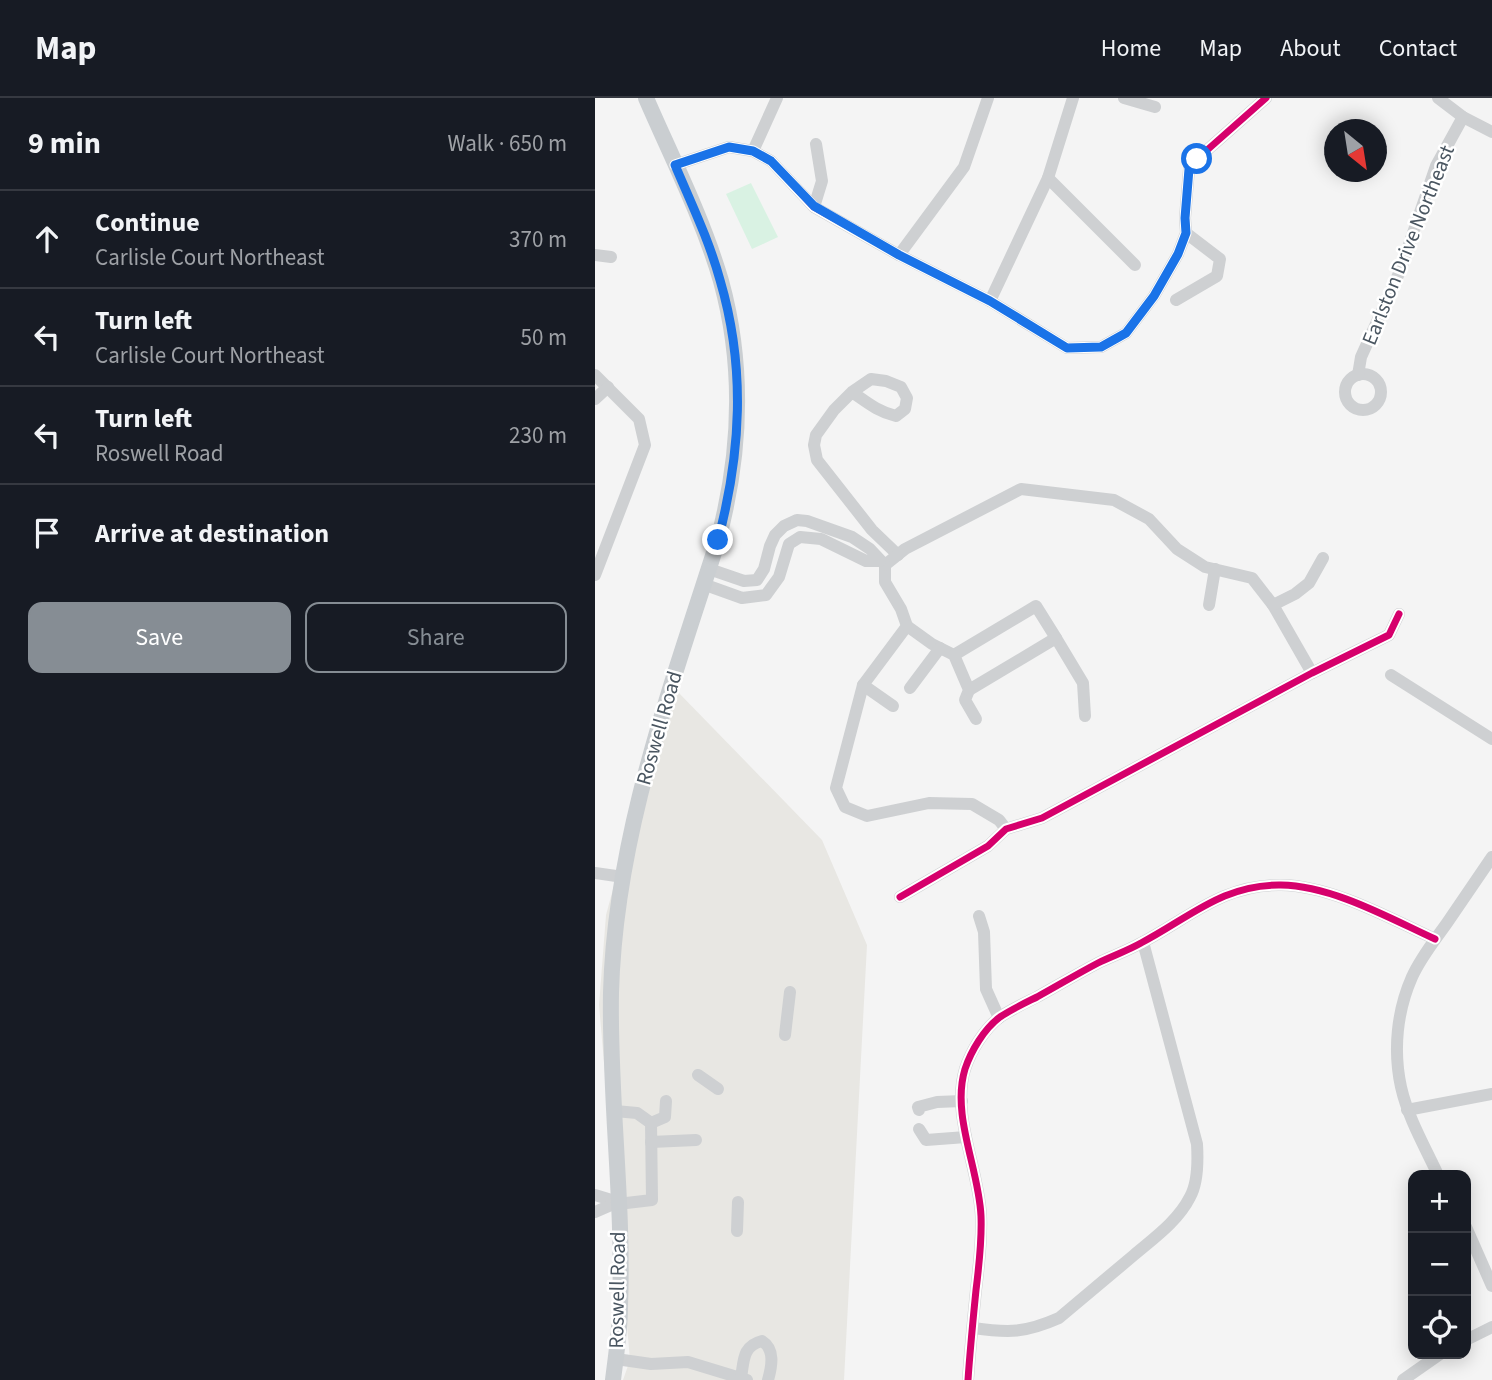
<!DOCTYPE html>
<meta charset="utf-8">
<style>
body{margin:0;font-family:"Source Sans 3",sans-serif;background:#242831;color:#f1f3f6}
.controls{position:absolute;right:21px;bottom:21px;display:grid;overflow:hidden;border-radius:14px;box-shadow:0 4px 18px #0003}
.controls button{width:63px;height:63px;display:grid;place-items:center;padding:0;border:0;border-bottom:2px solid #363941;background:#171b24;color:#f1f3f6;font:35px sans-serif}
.compass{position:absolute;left:729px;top:21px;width:63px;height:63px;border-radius:50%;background:#171b24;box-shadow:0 4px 18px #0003;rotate:150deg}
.stop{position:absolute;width:21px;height:21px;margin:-16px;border:5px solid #1a73e8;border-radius:50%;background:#fff}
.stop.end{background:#1a73e8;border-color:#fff;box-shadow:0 2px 7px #0008}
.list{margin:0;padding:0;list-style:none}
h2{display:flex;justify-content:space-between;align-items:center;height:91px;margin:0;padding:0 28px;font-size:30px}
h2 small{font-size:23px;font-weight:400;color:#9ea1a6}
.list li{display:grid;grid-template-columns:46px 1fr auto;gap:21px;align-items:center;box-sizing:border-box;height:98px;padding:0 28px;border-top:2px solid #363941}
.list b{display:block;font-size:26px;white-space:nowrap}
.list p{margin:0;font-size:23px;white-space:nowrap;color:#9ea1a6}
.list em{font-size:23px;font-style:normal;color:#9ea1a6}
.actions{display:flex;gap:14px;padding:21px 28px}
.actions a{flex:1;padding:16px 0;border:2px solid #868d94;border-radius:14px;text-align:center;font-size:24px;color:#868d94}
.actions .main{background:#868d94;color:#fff}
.icon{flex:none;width:38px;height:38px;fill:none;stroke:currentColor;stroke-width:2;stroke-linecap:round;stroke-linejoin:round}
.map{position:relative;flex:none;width:897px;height:1282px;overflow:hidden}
header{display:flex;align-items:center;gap:42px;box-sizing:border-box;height:98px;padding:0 35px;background:#171b24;border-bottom:2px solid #363941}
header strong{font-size:33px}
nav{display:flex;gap:38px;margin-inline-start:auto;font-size:24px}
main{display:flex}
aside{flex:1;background:#171b24}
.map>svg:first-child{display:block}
.commercial{fill:#e8e7e3}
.green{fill:#d9f2e3}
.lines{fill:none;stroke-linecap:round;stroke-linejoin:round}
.minor{stroke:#ced0d2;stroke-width:12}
.major{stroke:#caced1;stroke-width:16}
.cycleway-casing{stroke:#fff;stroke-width:11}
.cycleway{stroke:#d6006c;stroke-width:7}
.route{stroke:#1a73e8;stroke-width:9}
.labels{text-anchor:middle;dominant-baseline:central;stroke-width:5;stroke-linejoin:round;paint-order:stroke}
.street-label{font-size:21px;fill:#4a5661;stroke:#fff}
</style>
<header>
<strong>Map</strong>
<nav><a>Home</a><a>Map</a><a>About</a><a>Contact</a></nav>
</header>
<main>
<aside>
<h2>9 min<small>Walk · 650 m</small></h2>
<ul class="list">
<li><svg class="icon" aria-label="ahead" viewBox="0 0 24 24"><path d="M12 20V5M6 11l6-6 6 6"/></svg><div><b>Continue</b><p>Carlisle Court Northeast</p></div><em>370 m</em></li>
<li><svg class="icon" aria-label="left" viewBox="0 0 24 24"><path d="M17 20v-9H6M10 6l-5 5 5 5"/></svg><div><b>Turn left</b><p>Carlisle Court Northeast</p></div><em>50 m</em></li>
<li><svg class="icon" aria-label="left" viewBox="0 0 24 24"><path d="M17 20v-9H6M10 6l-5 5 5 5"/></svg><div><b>Turn left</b><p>Roswell Road</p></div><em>230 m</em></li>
<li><svg class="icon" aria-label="arrive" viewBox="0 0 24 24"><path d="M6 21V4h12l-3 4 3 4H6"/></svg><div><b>Arrive at destination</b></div></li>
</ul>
<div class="actions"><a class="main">Save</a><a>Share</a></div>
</aside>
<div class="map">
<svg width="897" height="1282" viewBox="0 0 897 1282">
<rect width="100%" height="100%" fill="#f4f4f4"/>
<polygon class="commercial" points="82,593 227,742 272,847 249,1282 28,1282 35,1262 4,907 11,817 39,714"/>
<polygon class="green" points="156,85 183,139 157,151 131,96"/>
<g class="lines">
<g class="minor">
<polyline points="529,0 560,9"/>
<polyline points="843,0 868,19 897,34"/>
<polyline points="158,53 182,0"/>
<polyline points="80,67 134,49 158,53 176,63 219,109 304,157 395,203 472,250 506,249 531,235 559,198 583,156 591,135 590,120 594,71 602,61 671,0"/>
<polyline points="453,80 540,167"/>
<polyline points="219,109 227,83 221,46"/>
<polyline points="0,157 16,159"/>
<polyline points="304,157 369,69 393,0"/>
<polyline points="581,202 622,178 625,161 591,135"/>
<polyline points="395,203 453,80 478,0"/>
<circle cx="768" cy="294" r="18"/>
<polyline points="0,277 44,321 50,347 0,477"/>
<polyline points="763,277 766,259 805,173 841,68 868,19"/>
<path d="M257 294C273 305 282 313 301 318L310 311 312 300 306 289 291 283 276 281 257 294 239 312 221 337 219 347 222 362 277 432 303 457"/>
<polyline points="0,301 13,289"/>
<polyline points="290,467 310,451 426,391 519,402 554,421 582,451 610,469 657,480 678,507 717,575"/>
<polyline points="290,467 290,484 306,511 312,528 268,587 241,690 250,709 272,718 334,705 377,706 404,722 411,731"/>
<polyline points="114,471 149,483 162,482 169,471 175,448 180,437 189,428 202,422 212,423 257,439 275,451 290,467"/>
<polyline points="108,486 147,500 171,497 184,479 194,446 205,439 226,441 271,463 285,463"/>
<polyline points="614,507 620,471"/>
<polyline points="678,507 700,496 714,485 728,460"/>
<polyline points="312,528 337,546 359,557 374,592 370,602 381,621"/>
<polyline points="359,557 441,508 461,540"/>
<polyline points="796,577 897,641"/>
<polyline points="268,587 298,608"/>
<polyline points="315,590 345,550"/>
<polyline points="374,592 461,540 488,585 490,618"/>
<polyline points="0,775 28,779"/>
<polyline points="305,799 393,748 411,731 447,720 717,575 794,537 804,516"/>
<polyline points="384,818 389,834 391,891 404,920"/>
<polyline points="190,937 195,894"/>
<polyline points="103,977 123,991"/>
<polyline points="324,1012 323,1009 342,1004 367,1003"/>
<polyline points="812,1012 897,996"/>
<polyline points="20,1013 42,1015 56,1025 57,1102 23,1106"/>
<polyline points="56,1025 70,1019 71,1003"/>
<polyline points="324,1031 331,1042 371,1039"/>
<polyline points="56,1044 101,1042"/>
<path d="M843 1077C830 1049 813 1020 806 989 798 952 802 913 817 879 826 859 840 842 852 825 867 803 882 781 897 759"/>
<polyline points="0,1097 23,1104"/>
<polyline points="0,1114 23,1104"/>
<polyline points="871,1129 897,1188"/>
<polyline points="142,1133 143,1104"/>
<path d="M378 1230C414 1235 430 1235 464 1220 489 1199 514 1178 539 1157 559 1140 583 1123 595 1099 603 1085 603 1063 602 1046L548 844"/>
<polyline points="871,1242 897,1229"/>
<polyline points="21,1261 56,1266 93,1264 152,1282"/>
<path d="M146 1280C149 1263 147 1248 167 1243 180 1251 177 1268 173 1282"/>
<path d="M373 1282C375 1252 378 1222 381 1192 384 1168 387 1142 386 1118 384 1071 356 1017 370 971 376 953 389 931 405 919 417 911 430 905 442 899 462 888 482 876 503 865 517 858 532 853 546 845 594 820 628 786 686 787 738 788 794 820 840 841"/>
<polyline points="808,1282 845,1256"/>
</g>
<path class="major" d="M18 1282C21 1257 25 1233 25 1208 29 1104 14 999 16 895 20 738 76 590 123 442 146 356 150 270 126 183 108 121 77 60 51 0"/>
<defs>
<g id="cycleway">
<polyline points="80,67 134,49 158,53 176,63 219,109 304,157 395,203 472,250 506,249 531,235 559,198 583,156 591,135 590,120 594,71 602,61 671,0"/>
<polyline points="305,799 393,748 411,731 447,720 717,575 794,537 804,516"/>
<path d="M373 1282C375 1252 378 1222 381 1192 384 1168 387 1142 386 1118 384 1071 356 1017 370 971 376 953 389 931 405 919 417 911 430 905 442 899 462 888 482 876 503 865 517 858 532 853 546 845 594 820 628 786 686 787 738 788 794 820 840 841"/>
</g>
</defs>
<use href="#cycleway" class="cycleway-casing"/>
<use href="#cycleway" class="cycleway"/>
</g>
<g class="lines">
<path class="route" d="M123 442C146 355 151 270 125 182 114 142 96 105 80 67L134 49 158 53 176 63 219 108 304 157 395 203 472 250 506 249 531 235 559 198 583 156 591 135 590 120 594 71 602 61"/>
</g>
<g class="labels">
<g class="street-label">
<text transform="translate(813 147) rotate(-68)">Earlston Drive Northeast</text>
<text transform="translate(64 630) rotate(-74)">Roswell Road</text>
<text transform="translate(22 1192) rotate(-89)">Roswell Road</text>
</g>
</g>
</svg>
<div class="controls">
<button>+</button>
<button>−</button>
<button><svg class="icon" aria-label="locate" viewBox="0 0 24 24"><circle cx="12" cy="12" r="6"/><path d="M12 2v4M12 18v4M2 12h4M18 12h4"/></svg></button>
</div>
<svg class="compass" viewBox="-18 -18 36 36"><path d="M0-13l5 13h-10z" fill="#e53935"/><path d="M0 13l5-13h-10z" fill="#9ea1a6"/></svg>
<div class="stop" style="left:602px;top:61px"></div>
<div class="stop end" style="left:123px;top:442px"></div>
</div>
</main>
